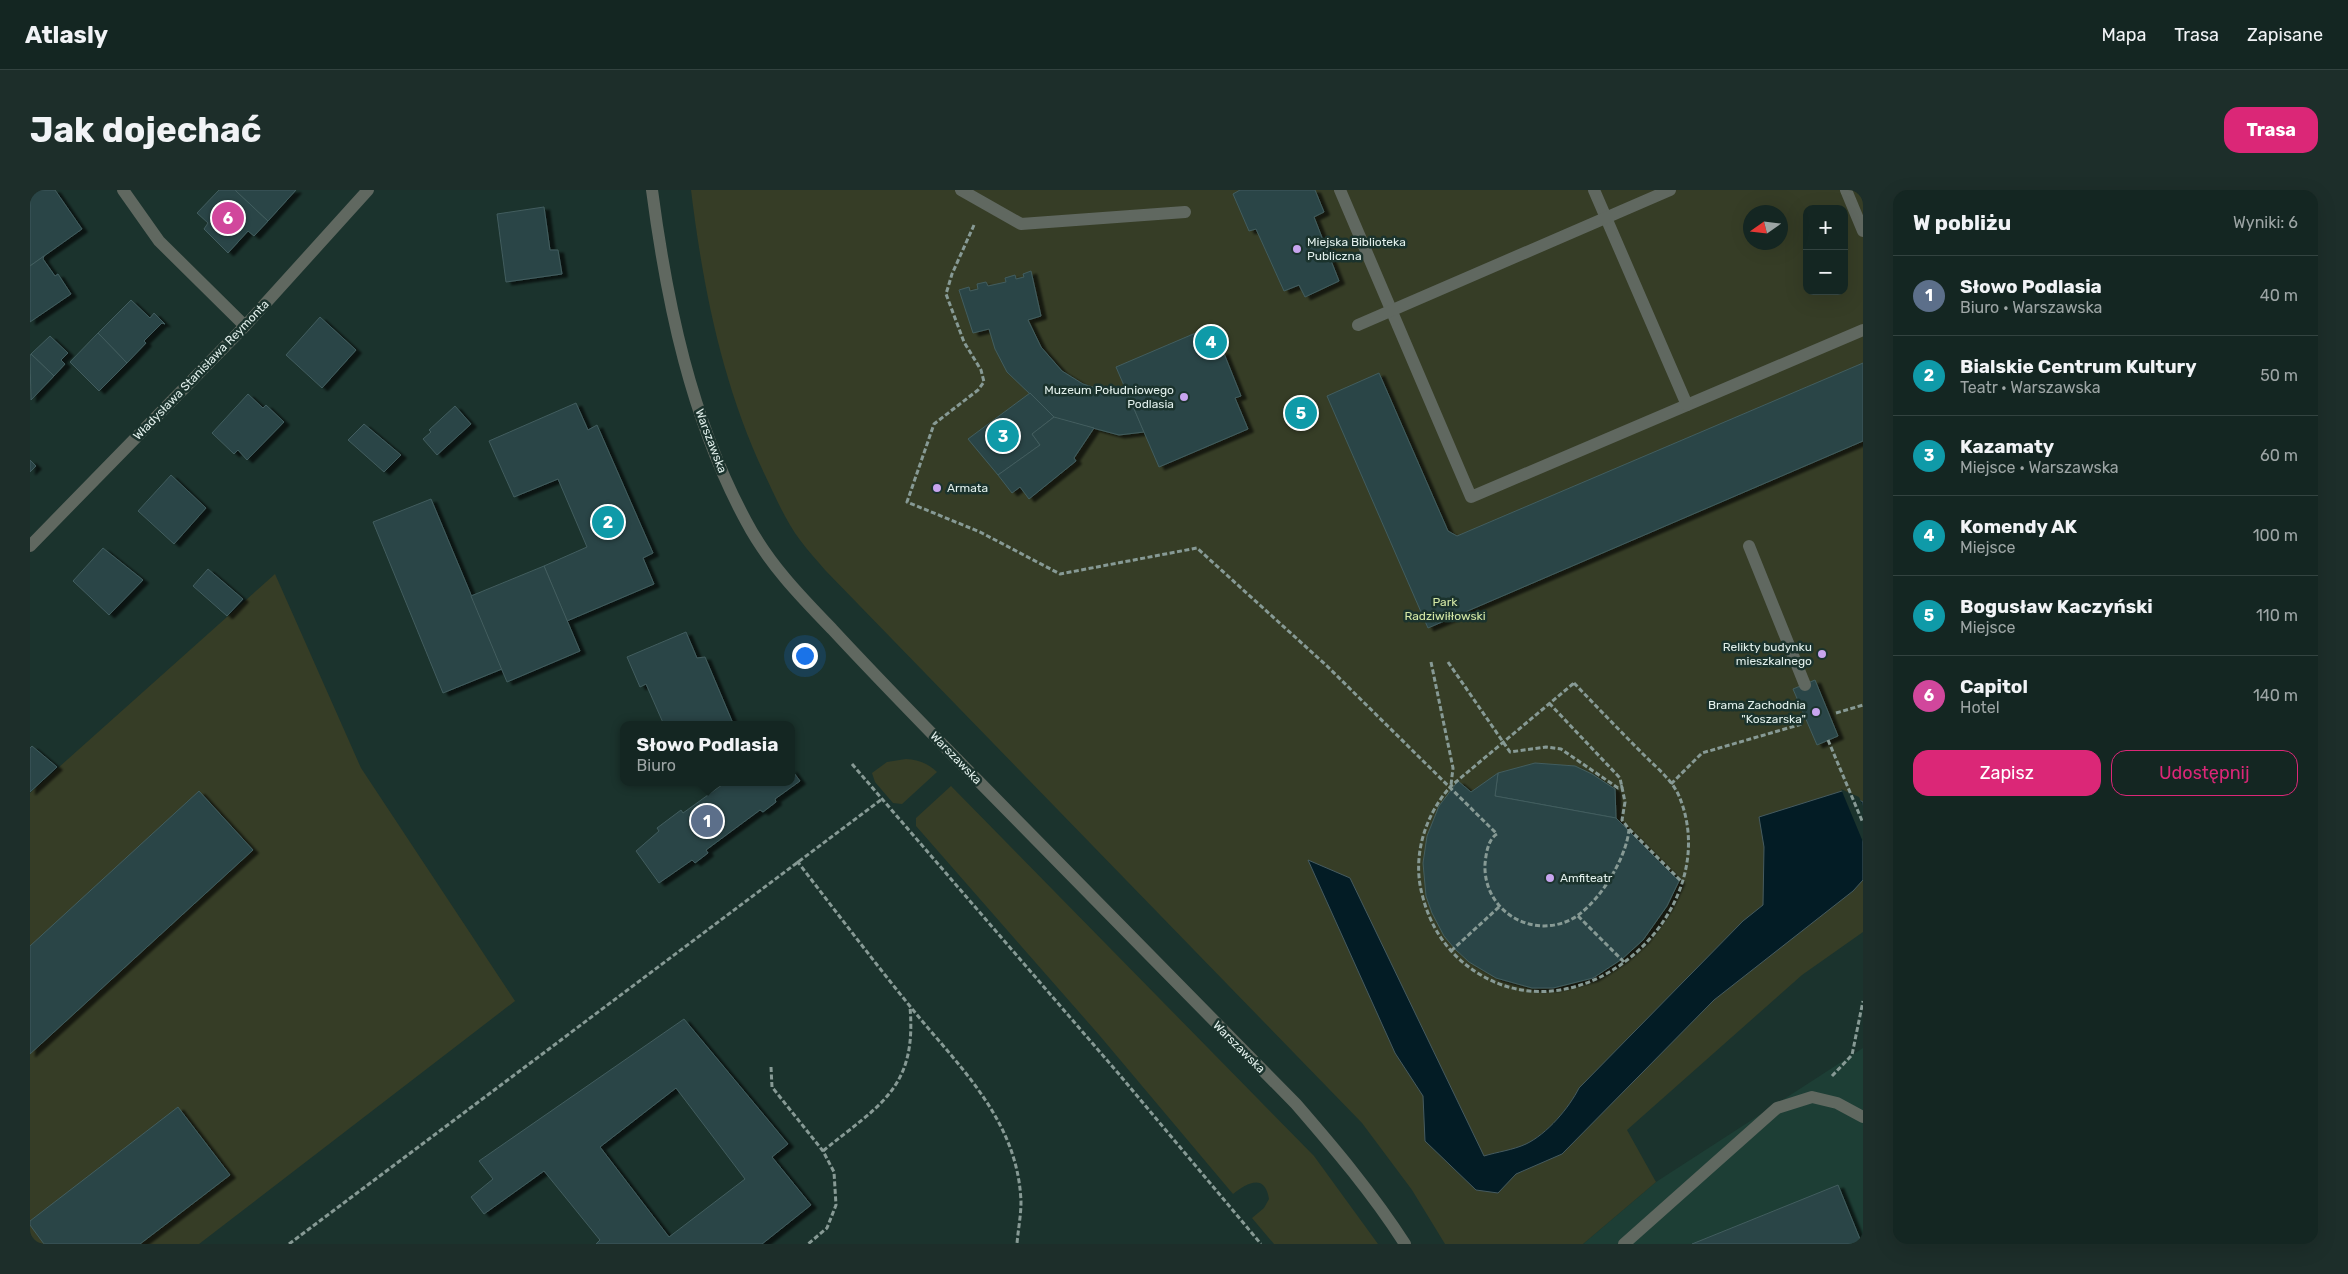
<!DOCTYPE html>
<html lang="pl">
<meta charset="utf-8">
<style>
body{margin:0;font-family:Rubik,sans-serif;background:#1d2e2a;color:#f1f3f6}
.controls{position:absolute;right:15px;top:15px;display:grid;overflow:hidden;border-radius:10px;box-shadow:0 5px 20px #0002}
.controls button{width:45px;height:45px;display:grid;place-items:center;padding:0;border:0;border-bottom:1px solid #334340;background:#142622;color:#f1f3f6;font:25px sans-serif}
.compass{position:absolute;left:1713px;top:15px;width:45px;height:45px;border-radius:50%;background:#142622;box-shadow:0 5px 20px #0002;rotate:256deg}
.you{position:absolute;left:774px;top:465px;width:18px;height:18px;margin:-12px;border:4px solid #fff;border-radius:50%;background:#1a73e8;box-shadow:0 0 0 8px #1a73e833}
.badge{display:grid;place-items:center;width:32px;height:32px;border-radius:50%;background:#db2777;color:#fff;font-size:16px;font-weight:700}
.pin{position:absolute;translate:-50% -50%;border:2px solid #fff;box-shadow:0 1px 5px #0006}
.popup{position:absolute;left:590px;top:531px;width:175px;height:65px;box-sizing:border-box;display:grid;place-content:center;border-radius:10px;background:#142622;filter:drop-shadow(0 1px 4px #0005);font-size:16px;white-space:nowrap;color:#9da5a5}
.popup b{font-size:19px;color:#f1f3f6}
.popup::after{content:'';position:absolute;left:50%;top:100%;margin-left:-10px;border:10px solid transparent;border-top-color:#142622}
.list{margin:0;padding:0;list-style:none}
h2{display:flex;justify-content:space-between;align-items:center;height:65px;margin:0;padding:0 20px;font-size:21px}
h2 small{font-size:16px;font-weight:400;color:#9da5a5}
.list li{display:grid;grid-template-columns:32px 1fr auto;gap:15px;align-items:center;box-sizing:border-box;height:80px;padding:0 20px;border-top:1px solid #334340}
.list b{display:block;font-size:19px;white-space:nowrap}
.list p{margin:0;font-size:16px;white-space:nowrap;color:#9da5a5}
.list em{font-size:16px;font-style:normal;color:#9da5a5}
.actions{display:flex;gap:10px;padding:15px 20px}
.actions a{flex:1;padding:11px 0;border:1px solid #db2777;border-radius:15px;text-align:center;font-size:18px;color:#db2777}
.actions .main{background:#db2777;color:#fff}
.map{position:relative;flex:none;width:1833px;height:1054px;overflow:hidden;border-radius:15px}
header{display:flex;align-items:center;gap:30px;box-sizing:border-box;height:70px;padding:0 25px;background:#142622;border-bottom:1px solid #334340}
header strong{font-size:24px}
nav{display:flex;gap:28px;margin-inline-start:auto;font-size:18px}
.intro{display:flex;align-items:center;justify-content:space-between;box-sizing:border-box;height:120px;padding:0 30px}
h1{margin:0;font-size:35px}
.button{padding:12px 22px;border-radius:15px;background:#db2777;color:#fff;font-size:18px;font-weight:700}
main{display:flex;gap:30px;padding:0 30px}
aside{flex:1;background:#142622;border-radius:15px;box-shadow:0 5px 20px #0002}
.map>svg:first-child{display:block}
.built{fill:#1d3e35}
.green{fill:#363d26;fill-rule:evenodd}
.water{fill:#031c25;stroke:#465b60}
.pier{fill:#1b332d}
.building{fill:#2a4546;stroke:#425d5f;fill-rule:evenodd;filter:url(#shadow)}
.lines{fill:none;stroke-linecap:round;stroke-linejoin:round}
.path{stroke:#879a95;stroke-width:3;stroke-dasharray:5 2.5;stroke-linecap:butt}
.service{stroke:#606860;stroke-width:12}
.pedestrian{stroke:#606860;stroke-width:12}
.minor{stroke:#606860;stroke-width:12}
.tertiary{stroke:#606860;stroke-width:12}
.poi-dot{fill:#c8a5ef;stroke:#1b332d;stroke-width:2}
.labels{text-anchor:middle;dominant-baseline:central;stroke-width:5;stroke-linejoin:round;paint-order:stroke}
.poi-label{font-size:12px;fill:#e1efeb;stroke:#1b332d;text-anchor:start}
.street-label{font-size:12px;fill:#e1efeb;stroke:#1b332d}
.park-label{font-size:12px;fill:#d4e8a5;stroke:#1b332d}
</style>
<header>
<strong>Atlasly</strong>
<nav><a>Mapa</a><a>Trasa</a><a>Zapisane</a></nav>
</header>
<div class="intro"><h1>Jak dojechać</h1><a class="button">Trasa</a></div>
<main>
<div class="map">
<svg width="1833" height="1054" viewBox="0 0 1833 1054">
<defs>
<filter id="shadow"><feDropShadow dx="5.5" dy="3" stdDeviation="1" flood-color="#0009"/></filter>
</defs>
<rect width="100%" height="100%" fill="#1b332d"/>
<polygon class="built" points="1833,858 1833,1054 1553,1054 1626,992"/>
<g class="green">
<path d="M661 0H1833V742L1772 785 1597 940 1626 992 1553 1054H1415L1382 1000 1332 933 795 380C787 370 778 361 770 350 755 330 745 306 734 283 692 193 673 98 661 0ZM1777 19H1814V101H1777ZM1720 22H1750V52H1720Z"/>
<polygon points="245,384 331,578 485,811 169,1054 0,1054 0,603"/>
<path d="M876 569C888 570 898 573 907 582L872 614 863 613 845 592 842 583 857 572Z"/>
<path d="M921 596 1284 966 1348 1054H1244L1222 1028 1234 1018 1239 1009C1235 983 1217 993 1203 1004L1070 846 886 636V628Z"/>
</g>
<path class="water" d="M1812 601 1833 612V690L1823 701 1684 810 1532 964 1486 984 1468 1003 1446 1000 1395 951 1393 906 1365 863 1278 670 1320 688 1454 966C1467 962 1483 960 1496 954 1517 944 1539 918 1549 898L1713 731 1733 715 1734 657 1729 627Z"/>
<polygon class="pier" points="1811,599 1829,607 1833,616 1833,652"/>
<g class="building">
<polygon points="0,0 25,0 52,39 0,76"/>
<polygon points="189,0 205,0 238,31 224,46 218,41 198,63 174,39 178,33 167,23"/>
<polygon points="205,0 266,0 238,31"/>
<polygon points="1210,0 1285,0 1294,22 1284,27 1309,91 1275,107 1269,95 1254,101 1226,39 1219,41 1203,4"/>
<polygon points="514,17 520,60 528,60 532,84 476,92 467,24"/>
<polygon points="14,66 13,69 25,86 28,84 41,104 0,132 0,76"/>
<polygon points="1001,81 1011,126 998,130 1011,157 1032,181 1053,194 1069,199 1096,200 1114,242 1089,245 1025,228 977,182 965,159 959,139 943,143 929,100 939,97 940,101 948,99 947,94 956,92 958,96 976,92 975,88 985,85 986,89 994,87 993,84"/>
<polygon points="101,110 120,128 124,123 135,134 132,133 114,151 116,153 97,173 68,143"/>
<polygon points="290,127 326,160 292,198 256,165"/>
<polygon points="1175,139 1186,165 1193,161 1211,206 1205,208 1218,239 1129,277 1086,177"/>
<polygon points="68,143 97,173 69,201 40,172"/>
<polygon points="20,146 38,163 31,170 35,174 24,186 1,164"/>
<polygon points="1,164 24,186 1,210 0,166"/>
<polygon points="1833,173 1833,251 1398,438 1297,206 1349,183 1418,341 1427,346"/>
<polygon points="1000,203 1024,227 1002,244 1010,255 968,285 938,249"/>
<polygon points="218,204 233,218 236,215 254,232 217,270 208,260 204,264 182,243"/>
<polygon points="546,213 558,240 567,235 623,363 613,368 624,394 537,431 514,376 557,357 528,289 484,307 459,251"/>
<polygon points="425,216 441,234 407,265 393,249 401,242 399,240"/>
<polygon points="1024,227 1064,238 1044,268 1046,271 999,309 990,297 982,303 968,285 1010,255 1002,244"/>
<polygon points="334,234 371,265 354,282 318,250"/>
<polygon points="0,270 6,276 0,282"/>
<polygon points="141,285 176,318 144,354 108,321"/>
<polygon points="401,309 472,479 413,503 343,332"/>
<polygon points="73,358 113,390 79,425 43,391"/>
<polygon points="514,376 550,461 477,492 441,406"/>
<polygon points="178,379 213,409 197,426 163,396"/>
<polygon points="656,442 667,468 675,467 702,531 694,535 634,535 616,494 610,497 597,467"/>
<polygon points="1785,490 1808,546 1787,555 1763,499"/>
<polygon points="2,556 27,577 0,602 0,558"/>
<polygon points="1505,573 1545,576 1562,584 1585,599 1586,628 1465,606 1468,583"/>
<polygon points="761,579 770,591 745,609 746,612 733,622 730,620 676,660 678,663 665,673 662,670 629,693 606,661 629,641 627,638 651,620 653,623 696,592 761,592"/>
<polygon points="1468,583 1465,606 1586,628 1649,691 1637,716 1613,750 1592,769 1563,788 1523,798 1502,798 1466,788 1439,772 1425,759 1414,746 1402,723 1396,706 1393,673 1397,646 1409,616 1428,591 1441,602"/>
<polygon points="169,601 223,660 0,864 0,756"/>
<path d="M654 829 758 954 742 967 781 1015 732 1054H566L570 1050 514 981 454 1024 441 1007 463 989 449 971ZM646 898 715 989 639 1047 570 957Z"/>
<polygon points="148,917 200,985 110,1054 14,1054 0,1035 0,1031"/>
<polygon points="1808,995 1832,1054 1662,1054"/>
</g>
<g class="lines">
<g class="path">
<path d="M944 35 922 84 916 104 934 152 951 180 954 192 948 200 904 234 877 312 950 342 1030 384 1167 358 1297 476 1467 644C1458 649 1456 664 1455 674 1453 720 1500 749 1540 730 1567 717 1597 668 1599 639"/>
<polyline points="1401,472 1423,578 1421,595"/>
<polyline points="1418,472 1480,562 1516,557 1531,559 1588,598 1593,596"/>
<path d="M1544 493C1567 517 1591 542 1615 566 1627 578 1642 590 1649 606 1697 720 1553 852 1446 782 1418 764 1400 737 1392 704 1382 666 1395 625 1421 596Z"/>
<polyline points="1519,513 1590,588 1595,612 1592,630 1599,639 1652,692"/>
<polyline points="1806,523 1833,515"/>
<polyline points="1798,550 1833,633"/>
<polyline points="822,574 1088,883 1231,1054"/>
<polyline points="1641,594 1672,563 1772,534"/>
<path d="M767 671C804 719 841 768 879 815 927 875 988 929 991 1012 991 1026 988 1040 987 1054"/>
<polyline points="1548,726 1595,773"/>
<polyline points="1421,761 1469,717"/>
<polyline points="741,877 742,897 793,961 804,982 806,1015 797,1038 778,1054"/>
<polyline points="1802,886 1822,865 1833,811"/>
<path d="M793 961C849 915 887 899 880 817"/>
<polyline points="259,1054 852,609"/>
</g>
<g class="service">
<polyline points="931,0 991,34 1155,22"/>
<polyline points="1594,1054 1747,918 1782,907 1807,913 1833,927"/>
</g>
<g class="pedestrian">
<polyline points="1310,0 1441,307 1833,140"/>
<polyline points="1564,0 1657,215"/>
<polyline points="1816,0 1833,41"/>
<polyline points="1328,135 1640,0"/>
<polyline points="1719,356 1775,495"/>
</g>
<g class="minor">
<polyline points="93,0 129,51 215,136"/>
<polyline points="0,356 215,136 338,0"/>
</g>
<path class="tertiary" d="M622 0C637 114 661 229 716 331 738 373 770 406 802 439 839 479 876 517 914 556 1032 675 1148 795 1266 914 1305 959 1343 1004 1375 1054"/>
</g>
<g class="poi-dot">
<circle cx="1267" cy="59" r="5"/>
<circle cx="1154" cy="207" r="5"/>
<circle cx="907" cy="298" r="5"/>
<circle cx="1792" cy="464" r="5"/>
<circle cx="1786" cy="522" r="5"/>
<circle cx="1520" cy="688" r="5"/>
</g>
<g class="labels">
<g class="poi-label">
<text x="1277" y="52">Miejska Biblioteka<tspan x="1277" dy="14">Publiczna</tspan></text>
<text x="1144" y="200" text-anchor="end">Muzeum Południowego<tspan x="1144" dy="14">Podlasia</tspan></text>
<text x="917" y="298">Armata</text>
<text x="1782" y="457" text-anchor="end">Relikty budynku<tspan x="1782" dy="14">mieszkalnego</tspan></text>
<text x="1776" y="515" text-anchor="end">Brama Zachodnia<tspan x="1776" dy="14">"Koszarska"</tspan></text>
<text x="1530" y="688">Amfiteatr</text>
</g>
<g class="street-label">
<text transform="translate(171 180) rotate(-46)">Władysława Stanisława Reymonta</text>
<text transform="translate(681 251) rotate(69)">Warszawska</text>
<text transform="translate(926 568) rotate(46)">Warszawska</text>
<text transform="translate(1209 857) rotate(45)">Warszawska</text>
</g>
<g class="park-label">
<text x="1415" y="412">Park<tspan x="1415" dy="14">Radziwiłłowski</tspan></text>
</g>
</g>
</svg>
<div class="controls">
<button>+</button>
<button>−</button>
</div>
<svg class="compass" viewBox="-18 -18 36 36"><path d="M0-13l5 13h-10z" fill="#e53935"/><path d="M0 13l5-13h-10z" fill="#9da5a5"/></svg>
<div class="you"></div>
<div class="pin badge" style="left:677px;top:631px;background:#5c6f8a">1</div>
<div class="popup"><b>Słowo Podlasia</b>Biuro</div>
<div class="pin badge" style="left:578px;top:332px;background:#0f9aa8">2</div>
<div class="pin badge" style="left:973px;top:246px;background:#0f9aa8">3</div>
<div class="pin badge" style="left:1181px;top:152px;background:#0f9aa8">4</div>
<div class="pin badge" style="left:1271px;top:223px;background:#0f9aa8">5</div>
<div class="pin badge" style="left:198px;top:28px;background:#d1479c">6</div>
</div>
<aside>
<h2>W pobliżu<small>Wyniki: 6</small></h2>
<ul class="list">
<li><span class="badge" style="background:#5c6f8a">1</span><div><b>Słowo Podlasia</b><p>Biuro · Warszawska</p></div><em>40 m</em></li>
<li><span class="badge" style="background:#0f9aa8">2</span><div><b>Bialskie Centrum Kultury</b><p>Teatr · Warszawska</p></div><em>50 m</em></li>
<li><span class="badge" style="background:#0f9aa8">3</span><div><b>Kazamaty</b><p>Miejsce · Warszawska</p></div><em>60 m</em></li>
<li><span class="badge" style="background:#0f9aa8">4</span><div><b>Komendy AK</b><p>Miejsce</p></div><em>100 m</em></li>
<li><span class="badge" style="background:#0f9aa8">5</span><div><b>Bogusław Kaczyński</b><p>Miejsce</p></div><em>110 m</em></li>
<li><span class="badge" style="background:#d1479c">6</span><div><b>Capitol</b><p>Hotel</p></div><em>140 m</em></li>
</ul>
<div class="actions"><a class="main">Zapisz</a><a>Udostępnij</a></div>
</aside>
</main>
